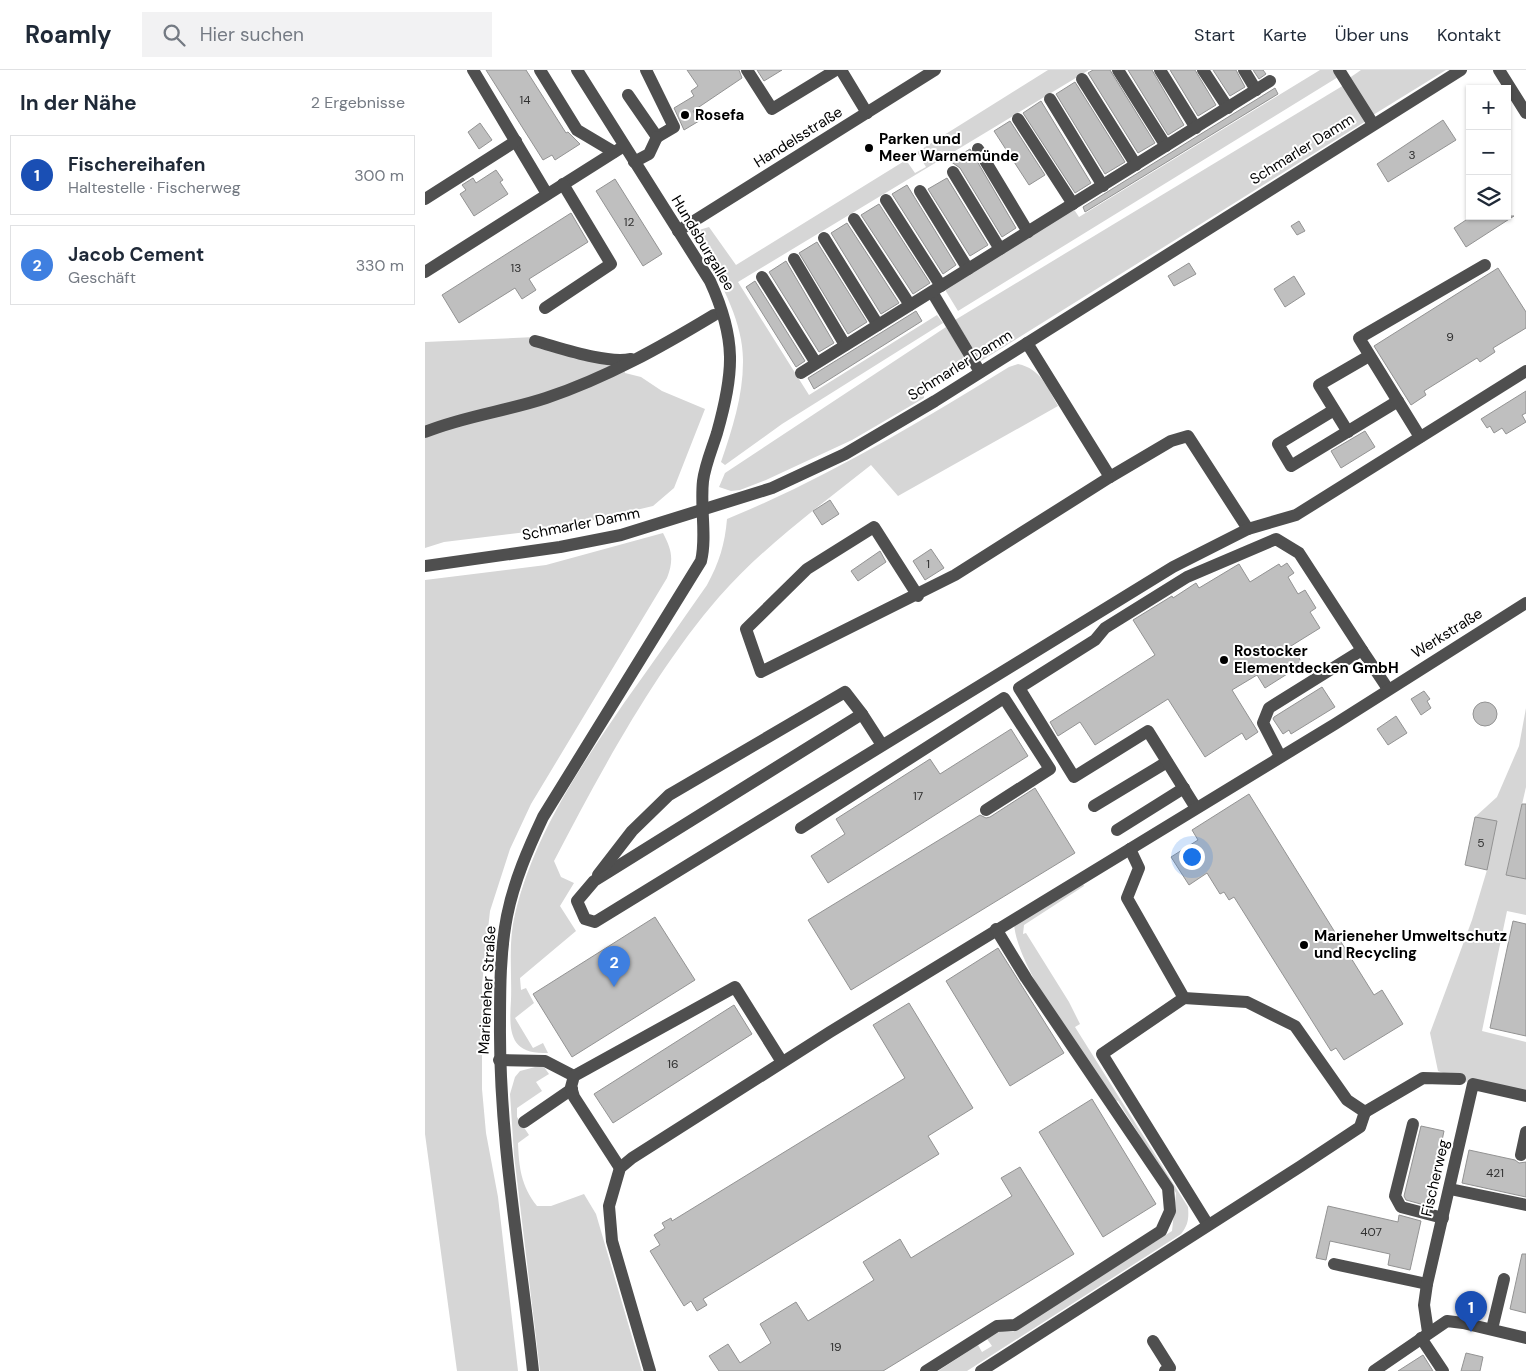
<!DOCTYPE html>
<html lang="de">
<meta charset="utf-8">
<style>
body{margin:0;font-family:"DM Sans",sans-serif;background:#f2f2f3;color:#1f2937}
.controls{position:absolute;right:15px;top:15px;display:grid;overflow:hidden;border-radius:0px;box-shadow:0 1px 4px #0004}
.controls button{width:45px;height:45px;display:grid;place-items:center;padding:0;border:0;border-bottom:1px solid #e0e1e3;background:#fff;color:#1f2937;font:25px sans-serif}
.you{position:absolute;left:766px;top:786px;width:18px;height:18px;margin:-12px;border:4px solid #fff;border-radius:50%;background:#1a73e8;box-shadow:0 0 0 8px #1a73e833}
.badge{display:grid;place-items:center;width:32px;height:32px;border-radius:50%;background:#000;color:#fff;font-size:16px;font-weight:700}
.pin{position:absolute;translate:-50% -41px;filter:drop-shadow(0 1px 2px #0008)}
.pin::after{content:'';position:absolute;top:26px;width:18px;height:15px;background:inherit;clip-path:polygon(0 0,100% 0,50% 100%)}
.list{margin:0;padding:0;list-style:none}
h2{display:flex;justify-content:space-between;align-items:center;height:65px;margin:0;padding:0 20px;font-size:21px}
h2 small{font-size:16px;font-weight:400;color:#747a83}
.list li{display:grid;grid-template-columns:32px 1fr auto;gap:15px;align-items:center;box-sizing:border-box;height:80px;margin:0 10px 10px;padding:0 10px;border:1px solid #e0e1e3;border-radius:0px}
.list b{display:block;font-size:19px;white-space:nowrap}
.list p{margin:0;font-size:16px;white-space:nowrap;color:#747a83}
.list em{font-size:16px;font-style:normal;color:#747a83}
.icon{flex:none;width:28px;height:28px;fill:none;stroke:currentColor;stroke-width:2;stroke-linecap:round;stroke-linejoin:round}
.map{position:relative;flex:none;width:1101px;height:1301px;overflow:hidden}
header{display:flex;align-items:center;gap:30px;box-sizing:border-box;height:70px;padding:0 25px;background:#fff;border-bottom:1px solid #e0e1e3}
header strong{font-size:24px}
nav{display:flex;gap:28px;margin-inline-start:auto;font-size:18px}
.search{width:350px;height:45px;background:#f2f2f3;display:flex;align-items:center;gap:12px;box-sizing:border-box;padding:0 18px;border-radius:0px;color:#747a83;font-size:19px}
main{display:flex}
aside{flex:1;background:#fff}
.map>svg:first-child{display:block}
.green{fill:#d6d6d6}
.building{fill:#bfbfbf;stroke:#939393}
.lines{fill:none;stroke-linecap:round;stroke-linejoin:round}
.minor{stroke:#4f4f4f;stroke-width:12}
.poi-dot{fill:#000;stroke:#fff;stroke-width:2}
.labels{text-anchor:middle;dominant-baseline:central;stroke-width:4;stroke-linejoin:round;paint-order:stroke}
.number-label{font-size:12px;fill:#303030}
.poi-label{font-size:15px;font-weight:bold;fill:#000;stroke:#fff;text-anchor:start}
.street-label{font-size:15px;fill:#000;stroke:#fff}
</style>
<header>
<strong>Roamly</strong>
<div class="search"><svg class="icon" aria-label="search" viewBox="0 0 24 24"><circle cx="10" cy="10" r="6"/><path d="M15 15l6 6"/></svg>Hier suchen</div>
<nav><a>Start</a><a>Karte</a><a>Über uns</a><a>Kontakt</a></nav>
</header>
<main>
<aside>
<h2>In der Nähe<small>2 Ergebnisse</small></h2>
<ul class="list">
<li><span class="badge" style="background:#1a4fb4">1</span><div><b>Fischereihafen</b><p>Haltestelle · Fischerweg</p></div><em>300 m</em></li>
<li><span class="badge" style="background:#3f7fe0">2</span><div><b>Jacob Cement</b><p>Geschäft</p></div><em>330 m</em></li>
</ul>
</aside>
<div class="map">
<svg width="1101" height="1301" viewBox="0 0 1101 1301">
<rect width="100%" height="100%" fill="#fff"/>
<g class="green">
<path d="M623 0H664L313 212 384 325 512 245 518 253 357 354 300 395 296 392C307 360 318 326 318 292 319 250 292 207 274 171V160L284 157 311 195 481 90 490 103 501 97 492 82Z"/>
<polygon points="895,0 915,0 918,4 533,241 519,218 648,138 654,147"/>
<polygon points="936,0 1021,0 948,45 923,9"/>
<polygon points="919,15 941,51 556,291 530,250"/>
<polygon points="521,257 545,294 507,318 506,316 498,321 499,328 427,370 341,410 315,420 306,421 294,417 300,403"/>
<polygon points="110,267 197,289 200,303 216,307 237,321 280,339 249,418 228,436 135,458 19,472 0,478 0,272"/>
<path d="M593 294C616 299 622 317 633 336L473 426 446 395C393 437 338 477 294 527 229 602 175 703 129 791L136 807 149 813 135 836 151 861 95 908 96 920 101 918 109 933 90 948 108 978 118 973 123 983C84 985 84 961 86 930 87 901 83 872 90 844 109 765 154 699 199 633 227 594 254 555 282 515 294 493 300 474 302 449 402 408 493 353 584 297Z"/>
<path d="M238 463C247 480 249 490 242 508L106 734 85 779 65 841 57 914V1019L61 1063 73 1127 93 1301H32L0 1064V510L121 495Z"/>
<polygon points="1101,638 1101,717 1081,804 1101,809 1101,845 1082,841 1057,961 1101,972 1101,1026 1048,1014 1013,1001 1005,963 1047,850 1062,800 1050,747 1072,727 1094,676"/>
<path d="M657 812 659 816 599 855 598 864 601 863 644 932 655 954 650 957 763 1137C764 1149 763 1155 756 1164L542 1301H513L553 1275 557 1282 567 1276 562 1269 576 1261 588 1262 747 1161 751 1123 693 1031 688 1030C660 988 593 901 589 854Z"/>
<path d="M114 996 119 997 124 1004 111 1012 117 1021 92 1038V1047L104 1065 93 1073C94 1097 96 1116 112 1136H126L159 1124 171 1144 217 1301H115L89 1085 85 1024 90 1007 95 1001Z"/>
</g>
<g class="building">
<polygon points="61,0 101,0 141,63 143,62 155,74 130,90 127,85 118,90"/>
<polygon points="262,0 314,0 317,8 268,41 274,51 259,60 249,38 269,26 266,21 273,16"/>
<polygon points="332,0 357,0 339,11"/>
<polygon points="668,0 685,0 730,73 713,83 663,3"/>
<polygon points="703,0 727,0 759,55 743,65"/>
<polygon points="745,0 770,0 791,35 773,46"/>
<polygon points="788,0 811,0 820,17 805,26"/>
<polygon points="828,0 838,0 841,4 834,9"/>
<polygon points="650,12 700,92 680,104 631,24"/>
<polygon points="850,18 853,24 660,142 658,137"/>
<polygon points="616,31 666,113 650,123 598,43"/>
<polygon points="1018,50 1031,70 963,112 952,94"/>
<polygon points="585,51 620,105 604,115 569,61"/>
<polygon points="55,53 67,70 54,79 43,62"/>
<polygon points="545,79 591,158 577,167 535,98 525,91"/>
<polygon points="71,100 78,110 75,112 83,124 49,146 35,124 41,120 37,115 48,108 51,113"/>
<polygon points="522,108 563,175 545,186 503,119"/>
<polygon points="190,109 237,184 218,196 171,121"/>
<polygon points="482,115 531,195 518,204 467,124"/>
<polygon points="454,134 505,213 488,224 436,145"/>
<polygon points="146,143 163,172 104,209 111,220 97,229 90,218 34,253 17,225"/>
<polygon points="1047,146 1089,146 1041,177 1029,158"/>
<polygon points="874,151 880,161 872,165 866,156"/>
<polygon points="422,153 474,233 456,244 406,163"/>
<polygon points="392,172 442,252 423,264 374,183"/>
<polygon points="361,191 409,273 394,282 344,202"/>
<polygon points="764,193 771,204 749,216 743,206"/>
<polygon points="1073,198 1101,242 1101,258 1068,278 1070,282 1055,292 1052,288 999,321 1001,325 986,335 949,276"/>
<polygon points="869,206 880,224 860,237 849,219"/>
<polygon points="330,211 380,291 371,297 321,217"/>
<polygon points="491,241 497,251 389,319 383,308"/>
<polygon points="1101,321 1101,343 1097,345 1101,352 1081,364 1077,358 1069,363 1065,356 1062,358 1056,349"/>
<polygon points="940,361 950,377 916,398 906,381"/>
<polygon points="405,430 414,444 397,455 388,441"/>
<polygon points="506,479 519,498 500,510 488,491"/>
<polygon points="455,481 461,492 433,511 426,501"/>
<polygon points="862,493 869,503 863,507 873,524 880,520 891,538 885,542 895,558 866,576 878,594 840,618 832,605 807,620 833,662 821,670 817,663 780,687 743,629 670,675 655,652 633,666 625,652 730,585 708,550 747,526 748,528 771,513 774,518 814,494 825,512 854,494 856,497"/>
<polygon points="897,617 910,637 866,664 864,660 858,664 848,649 849,647"/>
<polygon points="999,621 1005,629 1002,631 1006,638 996,645 986,629"/>
<circle cx="1060" cy="644" r="12"/>
<polygon points="971,646 982,663 963,675 952,659"/>
<polygon points="586,659 603,686 403,813 386,786 420,764 411,749 505,689 515,704"/>
<polygon points="610,718 650,783 426,920 383,850 555,745 561,748 565,747"/>
<polygon points="824,724 949,925 957,920 978,954 919,990 911,978 906,981 809,827 804,830 799,822 795,824 782,803 764,815 746,787 773,770 767,760"/>
<polygon points="1097,734 1101,734 1101,809 1081,805"/>
<polygon points="1050,747 1072,751 1062,800 1040,795"/>
<polygon points="230,847 270,910 147,987 108,924"/>
<polygon points="1088,851 1101,854 1101,966 1065,958"/>
<polygon points="573,878 639,983 585,1016 521,911"/>
<polygon points="484,933 548,1038 503,1066 514,1084 278,1229 282,1235 272,1241 266,1231 259,1236 225,1181 235,1175 229,1165 240,1158 237,1153 246,1148 247,1151 480,1008 448,955"/>
<polygon points="309,935 327,964 188,1053 169,1024"/>
<polygon points="667,1029 731,1134 678,1167 614,1062"/>
<polygon points="996,1056 1019,1061 1003,1136 981,1130 979,1126"/>
<polygon points="1044,1080 1090,1090 1094,1093 1101,1092 1101,1127 1037,1113"/>
<polygon points="595,1097 649,1184 458,1301 294,1301 284,1286 303,1274 315,1293 346,1273 335,1254 371,1232 383,1251 449,1210 438,1192 475,1169 486,1188 587,1126 576,1108"/>
<polygon points="903,1136 973,1152 974,1145 996,1151 985,1200 963,1195 965,1184 905,1171 901,1190 891,1188"/>
<polygon points="1097,1184 1101,1184 1101,1243 1085,1239"/>
<polygon points="1041,1283 1058,1287 1055,1301 1036,1301"/>
<polygon points="998,1285 1008,1301 973,1301"/>
</g>
<g class="lines">
<g class="minor">
<polyline points="48,0 122,124"/>
<polyline points="115,0 152,60 189,82"/>
<polyline points="322,0 347,39 411,0"/>
<polyline points="416,0 442,43"/>
<polyline points="693,0 741,76"/>
<polyline points="735,0 771,58"/>
<polyline points="778,0 803,38"/>
<polyline points="819,0 831,20"/>
<polyline points="914,0 948,54"/>
<polyline points="1074,0 1101,43"/>
<polyline points="657,9 711,95"/>
<polyline points="203,25 232,67 249,57 221,0"/>
<polyline points="625,29 678,116"/>
<polyline points="593,49 648,134"/>
<polyline points="553,79 603,162"/>
<polyline points="209,92 224,84 232,67"/>
<polyline points="528,102 575,179"/>
<polyline points="495,121 543,199"/>
<polyline points="0,129 91,71"/>
<polyline points="461,130 516,216"/>
<polyline points="429,149 485,235"/>
<polyline points="253,161 510,0"/>
<polyline points="399,168 453,255"/>
<polyline points="369,189 420,275"/>
<polyline points="0,202 199,76"/>
<polyline points="337,207 391,293"/>
<polyline points="507,222 555,302"/>
<polyline points="120,238 186,194 138,114"/>
<path d="M110 271C136 278 180 294 206 289"/>
<polyline points="602,273 685,407 746,371 763,366 823,459"/>
<polyline points="376,303 845,11"/>
<polyline points="909,340 853,374 866,396 973,331"/>
<path d="M0 362C39 346 82 341 121 328 181 308 236 277 289 245"/>
<polyline points="923,362 894,315 944,286"/>
<polyline points="995,367 934,268 1060,195"/>
<polyline points="0,496 135,477 196,465 347,418 420,384 510,331 1036,0"/>
<polyline points="493,526 449,457 382,499 321,559 336,602 530,505 685,407"/>
<polyline points="457,675 437,644 169,811 152,831 160,849 170,852 748,497 823,459 871,445 1101,301"/>
<polyline points="855,686 838,653 844,638 937,580 963,619"/>
<polyline points="669,736 742,692"/>
<polyline points="771,738 723,661 649,707 594,618 670,570 680,558 762,507 851,469 874,483 937,580"/>
<polyline points="376,758 579,628 625,699 561,740"/>
<polyline points="692,760 759,718"/>
<polyline points="705,779 714,798 702,828 759,928 822,932 870,956 922,1030 940,1042 998,1008 1035,1009"/>
<polyline points="173,805 207,761 244,725 420,622 437,644"/>
<polyline points="759,928 677,984 783,1155"/>
<polyline points="74,990 120,991 149,1006"/>
<polyline points="99,1052 147,1019"/>
<polyline points="988,1054 970,1126 976,1137 1018,1148"/>
<polyline points="1096,1085 1101,1062"/>
<polyline points="195,1098 149,1027 146,1017 149,1006 310,917 357,992"/>
<polyline points="1025,1119 1101,1135"/>
<polyline points="909,1194 1002,1214"/>
<polyline points="1067,1259 1079,1209"/>
<polyline points="1003,1262 999,1235 1002,1214 1048,1014 1101,1026"/>
<polyline points="996,1268 1018,1301"/>
<polyline points="728,1271 745,1298 740,1301"/>
<path d="M108 1301C96 1186 74 1071 75 955 75 919 75 882 82 846 89 811 103 779 118 747L276 491C282 467 275 438 278 411 280 395 287 379 292 363 309 302 312 270 285 211L152 0"/>
<polyline points="225,1301 187,1171 184,1136 195,1098 207,1088 405,962 910,654 1101,533"/>
<polyline points="501,1301 572,1256 590,1255 736,1161 745,1141 743,1118 601,908 571,859"/>
<polyline points="556,1301 876,1096 935,1057 940,1042"/>
<polyline points="949,1301 1022,1251 1038,1253 1101,1268"/>
</g>
</g>
<g class="poi-dot">
<circle cx="260" cy="45" r="5"/>
<circle cx="444" cy="78" r="5"/>
<circle cx="799" cy="590" r="5"/>
<circle cx="879" cy="875" r="5"/>
</g>
<g class="labels">
<g class="number-label">
<text x="100" y="30">14</text>
<text x="987" y="85">3</text>
<text x="204" y="152">12</text>
<text x="91" y="198">13</text>
<text x="1025" y="267">9</text>
<text x="503" y="494">1</text>
<text x="493" y="726">17</text>
<text x="1056" y="773">5</text>
<text x="248" y="994">16</text>
<text x="1070" y="1103">421</text>
<text x="946" y="1162">407</text>
<text x="411" y="1277">19</text>
</g>
<g class="poi-label">
<text x="270" y="45">Rosefa</text>
<text x="454" y="69">Parken und<tspan x="454" dy="17">Meer Warnemünde</tspan></text>
<text x="809" y="581">Rostocker<tspan x="809" dy="17">Elementdecken GmbH</tspan></text>
<text x="889" y="866">Marieneher Umweltschutz<tspan x="889" dy="17">und Recycling</tspan></text>
</g>
<g class="street-label">
<text transform="translate(373 67) rotate(-32)">Handelsstraße</text>
<text transform="translate(877 79) rotate(-32)">Schmarler Damm</text>
<text transform="translate(278 173) rotate(59)">Hundsburgallee</text>
<text transform="translate(535 295) rotate(-32)">Schmarler Damm</text>
<text transform="translate(156 454) rotate(-11)">Schmarler Damm</text>
<text transform="translate(1022 563) rotate(-32)">Werkstraße</text>
<text transform="translate(62 920) rotate(-87)">Marieneher Straße</text>
<text transform="translate(1010 1108) rotate(-77)">Fischerweg</text>
</g>
</g>
</svg>
<div class="controls">
<button>+</button>
<button>−</button>
<button><svg class="icon" aria-label="layers" viewBox="0 0 24 24"><path d="M12 4l9 5-9 5-9-5zM3 14l9 5 9-5"/></svg></button>
</div>
<div class="you"></div>
<div class="pin badge" style="left:1046px;top:1262px;background:#1a4fb4">1</div>
<div class="pin badge" style="left:189px;top:917px;background:#3f7fe0">2</div>
</div>
</main>
